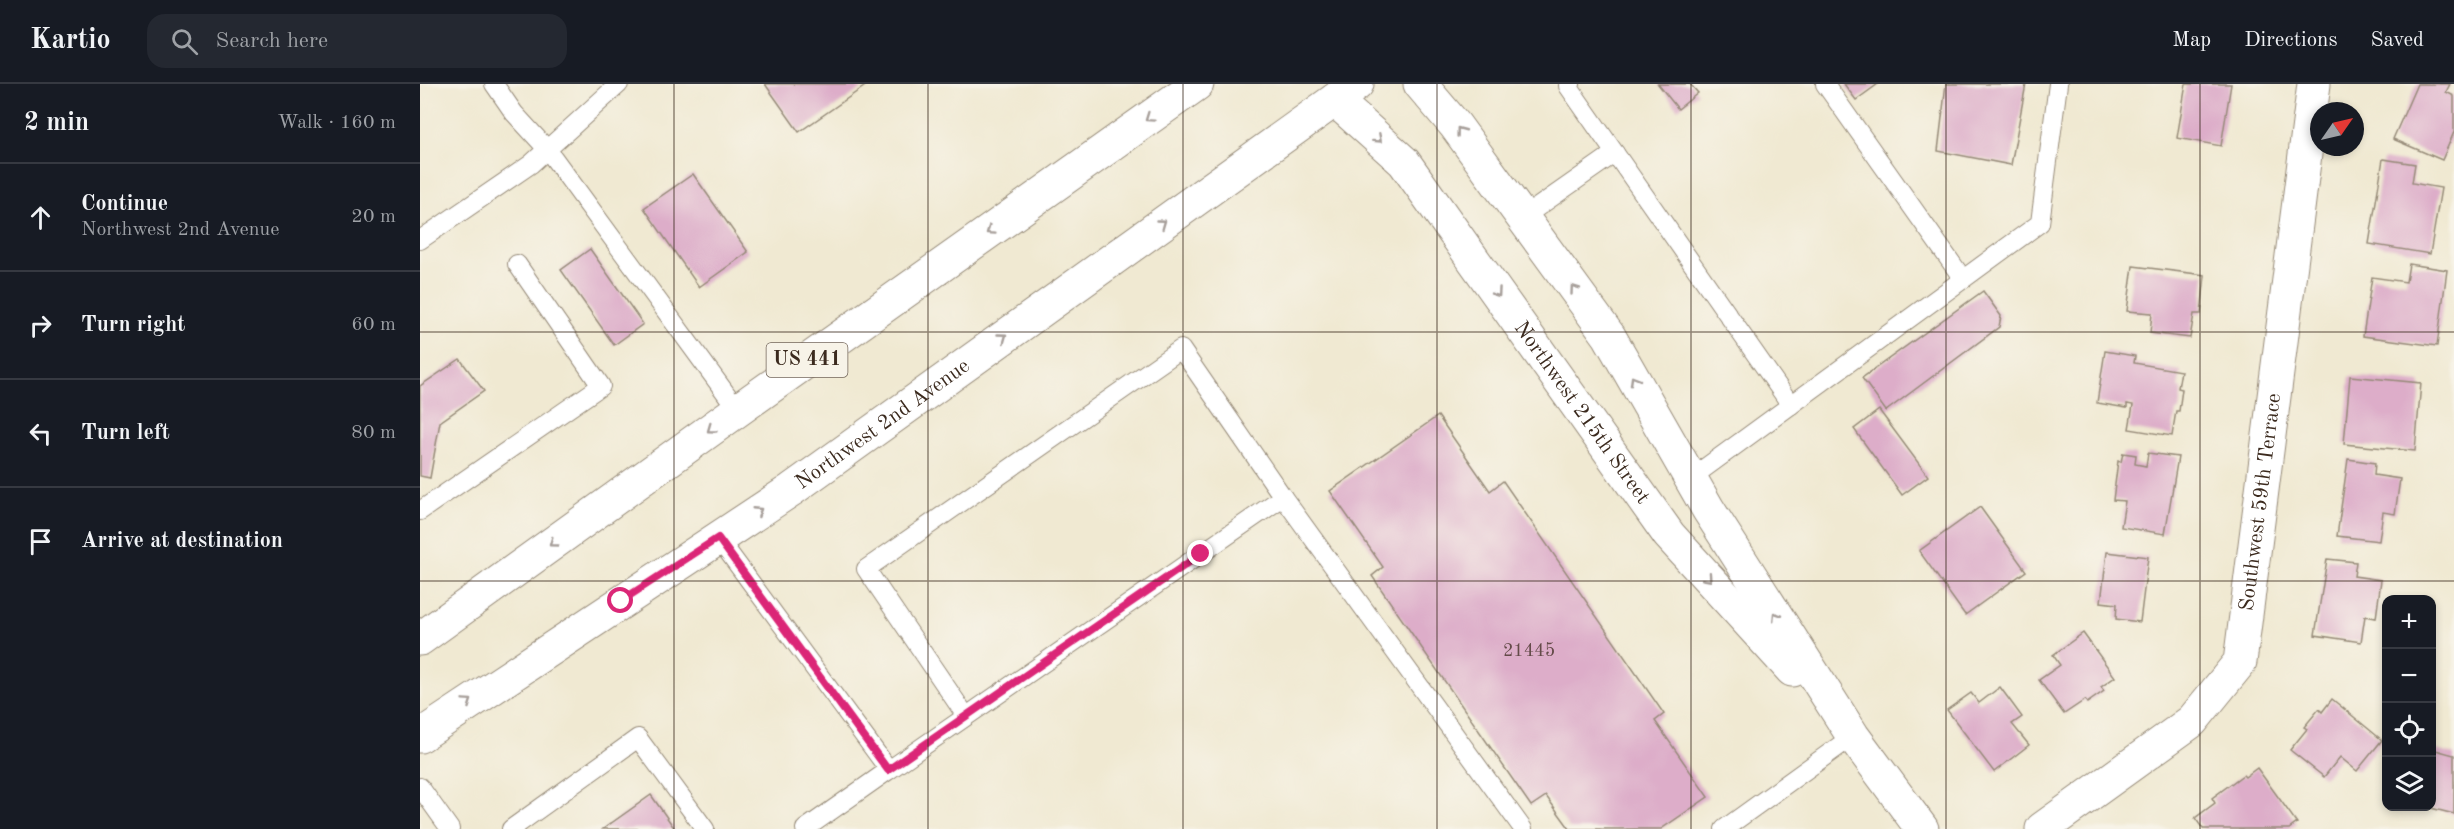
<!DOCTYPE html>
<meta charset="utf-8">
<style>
body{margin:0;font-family:"Old Standard TT",serif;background:#242831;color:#f1f3f6}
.controls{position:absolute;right:18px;bottom:18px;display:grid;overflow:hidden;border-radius:12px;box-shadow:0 3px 9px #0003}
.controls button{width:54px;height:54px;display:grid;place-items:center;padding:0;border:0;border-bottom:2px solid #363941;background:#171b24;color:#f1f3f6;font:30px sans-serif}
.compass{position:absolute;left:1890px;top:18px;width:54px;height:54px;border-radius:50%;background:#171b24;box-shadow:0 3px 9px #0003;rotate:56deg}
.stop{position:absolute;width:18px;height:18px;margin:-14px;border:4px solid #db2777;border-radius:50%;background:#fff}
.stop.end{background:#db2777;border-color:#fff;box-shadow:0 2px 6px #0008}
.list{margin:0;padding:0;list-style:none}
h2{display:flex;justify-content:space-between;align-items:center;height:78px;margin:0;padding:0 24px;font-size:26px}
h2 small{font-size:20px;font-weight:400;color:#9ea1a6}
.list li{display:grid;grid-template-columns:39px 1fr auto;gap:18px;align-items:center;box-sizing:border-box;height:108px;padding:0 24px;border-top:2px solid #363941}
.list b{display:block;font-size:22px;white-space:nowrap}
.list p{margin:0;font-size:20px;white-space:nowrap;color:#9ea1a6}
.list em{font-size:20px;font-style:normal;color:#9ea1a6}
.icon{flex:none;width:33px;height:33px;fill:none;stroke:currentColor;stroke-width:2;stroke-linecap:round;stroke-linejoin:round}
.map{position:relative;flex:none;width:2034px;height:745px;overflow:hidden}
header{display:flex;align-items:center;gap:36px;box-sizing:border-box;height:84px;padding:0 30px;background:#171b24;border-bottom:2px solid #363941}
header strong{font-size:28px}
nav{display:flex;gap:33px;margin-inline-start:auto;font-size:21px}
.search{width:420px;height:54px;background:#242831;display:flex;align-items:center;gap:15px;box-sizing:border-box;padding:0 21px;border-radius:18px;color:#9ea1a6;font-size:22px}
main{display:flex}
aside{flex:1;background:#171b24}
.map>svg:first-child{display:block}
.building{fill:#ddadc9}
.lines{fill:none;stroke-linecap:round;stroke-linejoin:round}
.service-casing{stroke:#968a78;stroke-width:20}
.minor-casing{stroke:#968a78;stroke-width:35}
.tertiary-casing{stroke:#968a78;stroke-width:35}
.primary-casing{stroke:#968a78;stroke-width:35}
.service{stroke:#fff;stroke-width:18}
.minor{stroke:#fff;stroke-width:33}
.tertiary{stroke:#fff;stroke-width:33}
.primary{stroke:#fff;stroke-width:33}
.oneway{stroke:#a79f9a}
.route{stroke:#db2777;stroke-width:8}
.grid{fill:none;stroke:#3b2a1e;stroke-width:1.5;stroke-opacity:0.55}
.labels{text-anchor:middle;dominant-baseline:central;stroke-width:6;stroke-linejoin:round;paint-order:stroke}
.number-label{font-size:18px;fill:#644b49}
.shield{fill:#f7f3e8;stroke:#73665b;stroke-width:1.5}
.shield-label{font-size:20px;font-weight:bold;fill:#3b2a1e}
.street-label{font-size:21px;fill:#3b2a1e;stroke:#f7f3e8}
</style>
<header>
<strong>Kartio</strong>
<div class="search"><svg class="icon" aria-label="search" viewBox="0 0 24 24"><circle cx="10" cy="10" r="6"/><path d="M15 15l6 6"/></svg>Search here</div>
<nav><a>Map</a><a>Directions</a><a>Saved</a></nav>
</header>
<main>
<aside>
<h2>2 min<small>Walk · 160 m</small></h2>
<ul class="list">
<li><svg class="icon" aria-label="ahead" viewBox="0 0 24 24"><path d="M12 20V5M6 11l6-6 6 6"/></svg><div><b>Continue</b><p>Northwest 2nd Avenue</p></div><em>20 m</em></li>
<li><svg class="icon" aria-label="right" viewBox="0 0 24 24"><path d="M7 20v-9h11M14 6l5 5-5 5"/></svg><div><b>Turn right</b></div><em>60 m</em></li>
<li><svg class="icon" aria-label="left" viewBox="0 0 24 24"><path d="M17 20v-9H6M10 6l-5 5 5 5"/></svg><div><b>Turn left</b></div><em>80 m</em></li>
<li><svg class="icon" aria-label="arrive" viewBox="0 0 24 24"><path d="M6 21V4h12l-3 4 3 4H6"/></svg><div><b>Arrive at destination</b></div></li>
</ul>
</aside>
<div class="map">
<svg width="2034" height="745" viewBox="0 0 2034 745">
<rect width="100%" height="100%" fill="#f7f3e8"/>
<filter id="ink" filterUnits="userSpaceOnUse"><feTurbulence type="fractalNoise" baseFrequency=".0167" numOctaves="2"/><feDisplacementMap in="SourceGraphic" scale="12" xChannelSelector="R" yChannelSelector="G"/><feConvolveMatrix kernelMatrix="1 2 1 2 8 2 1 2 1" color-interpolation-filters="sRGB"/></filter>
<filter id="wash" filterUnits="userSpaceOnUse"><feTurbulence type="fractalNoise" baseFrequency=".008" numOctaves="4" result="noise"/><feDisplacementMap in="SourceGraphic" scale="24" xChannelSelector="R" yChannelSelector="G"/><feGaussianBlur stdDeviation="1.35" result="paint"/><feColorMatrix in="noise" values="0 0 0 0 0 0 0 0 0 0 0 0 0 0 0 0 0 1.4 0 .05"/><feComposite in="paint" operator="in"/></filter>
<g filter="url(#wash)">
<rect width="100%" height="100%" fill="#f0e9d2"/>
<g id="blocks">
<g class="building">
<polygon points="345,0 448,0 379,48"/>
<polygon points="1238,0 1270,0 1278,9 1258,25"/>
<polygon points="1424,0 1458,0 1436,16"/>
<polygon points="1526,0 1606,0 1591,81 1518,67"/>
<polygon points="1766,0 1811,0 1801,62 1757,54"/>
<polygon points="1997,0 2030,0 2026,8 2034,12 2034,48 2022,76 1973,55"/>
<polygon points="1963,75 1995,80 1992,99 2021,104 2010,170 1949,160"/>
<polygon points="273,90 328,168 279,203 224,124"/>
<polygon points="170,165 223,240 194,261 141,186"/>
<polygon points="1989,180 2027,186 2017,262 1943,252 1952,193 1986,198"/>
<polygon points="1713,182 1785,191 1781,230 1774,230 1770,254 1730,249 1732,229 1707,227"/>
<polygon points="1563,207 1581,232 1579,243 1466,327 1442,294"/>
<polygon points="1685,267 1715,272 1714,279 1761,287 1758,304 1762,305 1759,327 1756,327 1752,352 1709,345 1713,321 1707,320 1707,324 1677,319"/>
<polygon points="40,275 64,307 20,338 10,394 0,392 0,302"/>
<polygon points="1930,292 2001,299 1995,367 1924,360"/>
<polygon points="1459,326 1508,392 1482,411 1434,345"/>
<polygon points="1018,332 1070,407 1083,397 1244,630 1235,637 1288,713 1241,745 1150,745 1126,712 1111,722 952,492 963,483 910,407"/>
<polygon points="1703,369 1716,371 1715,380 1726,382 1728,369 1758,373 1745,450 1701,443 1705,417 1693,416 1698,377 1701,378"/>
<polygon points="1928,375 1955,379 1954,391 1980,395 1975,430 1963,428 1959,457 1917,452"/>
<polygon points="1560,423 1606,487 1545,531 1499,467"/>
<polygon points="1687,468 1728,473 1720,538 1696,535 1697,520 1681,518"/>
<polygon points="1907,475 1936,478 1934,492 1961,496 1956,534 1945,532 1941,558 1895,551"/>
<polygon points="1663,549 1695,593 1681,603 1684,607 1667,619 1665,616 1644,630 1619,596 1640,581 1633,571"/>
<polygon points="1580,603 1602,633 1592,640 1609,661 1574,688 1527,626 1551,609 1559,619"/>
<polygon points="1912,615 1962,656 1937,687 1920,673 1904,693 1870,666 1887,645 1884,643 1899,625 1902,628"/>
<polygon points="2012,665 2034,671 2034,730 2007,723 2012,722"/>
<polygon points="1837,684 1877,739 1869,745 1783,745 1775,734 1795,719 1792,714 1823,691 1825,693"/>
<polygon points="231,711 255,745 183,745"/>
</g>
</g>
</g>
<g filter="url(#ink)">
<use href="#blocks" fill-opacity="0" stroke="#968a78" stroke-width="1.5"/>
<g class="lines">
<defs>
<g id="service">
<polyline points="74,0 94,29 127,65 318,326"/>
<polyline points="1151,0 1148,2 1371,321"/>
<polyline points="1405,0 1543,195"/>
<polyline points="1102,134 1195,69"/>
<polyline points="0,156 111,80 199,0"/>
<polyline points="1271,394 1620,139 1638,0"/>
<polyline points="0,427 181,302 97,180"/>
<polyline points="298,454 469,686 863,413 1103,745"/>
<polyline points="546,632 446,485 761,265 863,413"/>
<polyline points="0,703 30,745"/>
<polyline points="91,745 218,654 285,745"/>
<polyline points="385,745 469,686"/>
<polyline points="1304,745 1433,652"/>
</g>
<g id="minor">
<path id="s1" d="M1622 745 1772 637 1820 578 1894 0"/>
</g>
<g id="tertiary">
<polyline points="1000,0 1035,41 1189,252 1288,425 1433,652 1502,745"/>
<path id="s2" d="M915 16 984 78 1249 451 1372 586"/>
</g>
<g id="primary">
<polyline points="0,555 318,326 777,0"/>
<path id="s3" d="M0 652 371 406 937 0"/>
</g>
</defs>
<use href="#service" class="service-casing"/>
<use href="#minor" class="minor-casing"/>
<use href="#tertiary" class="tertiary-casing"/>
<use href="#primary" class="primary-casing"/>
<use href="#service" class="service"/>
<use href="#minor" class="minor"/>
<use href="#tertiary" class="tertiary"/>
<use href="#primary" class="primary"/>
</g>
<defs><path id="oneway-chevron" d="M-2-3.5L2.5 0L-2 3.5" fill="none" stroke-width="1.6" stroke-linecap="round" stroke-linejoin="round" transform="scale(1.5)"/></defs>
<g class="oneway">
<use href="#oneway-chevron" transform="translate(729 34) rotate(145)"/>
<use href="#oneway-chevron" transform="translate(1040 47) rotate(-127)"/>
<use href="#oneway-chevron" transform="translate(958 55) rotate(42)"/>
<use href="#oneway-chevron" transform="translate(742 139) rotate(-36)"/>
<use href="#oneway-chevron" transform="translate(570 147) rotate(145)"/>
<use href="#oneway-chevron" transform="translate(1154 205) rotate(-126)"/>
<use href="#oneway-chevron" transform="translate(1077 209) rotate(55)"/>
<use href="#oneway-chevron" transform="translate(583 253) rotate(-36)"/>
<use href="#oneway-chevron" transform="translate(1214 296) rotate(-120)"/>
<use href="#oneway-chevron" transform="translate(291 345) rotate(144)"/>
<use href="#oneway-chevron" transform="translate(338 427) rotate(-33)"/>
<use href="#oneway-chevron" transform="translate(133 459) rotate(144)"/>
<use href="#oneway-chevron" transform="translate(1288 494) rotate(48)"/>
<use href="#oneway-chevron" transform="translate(1356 532) rotate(-123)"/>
<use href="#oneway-chevron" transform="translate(48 618) rotate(-34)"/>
</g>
</g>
<g class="lines" filter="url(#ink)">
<polyline class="route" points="201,517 298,454 468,686 781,470"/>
</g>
<path class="grid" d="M254 0V745M508 0V745M763 0V745M1017 0V745M1271 0V745M1526 0V745M1780 0V745M0 248H2034M0 497H2034"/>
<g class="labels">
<g class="number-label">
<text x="1109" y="567">21445</text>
</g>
<rect class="shield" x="346.5" y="259" width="81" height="34" rx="4.5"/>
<g class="shield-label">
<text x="387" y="276">US 441</text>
</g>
<g class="street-label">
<text stroke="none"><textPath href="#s2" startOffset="400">Northwest 215th Street</textPath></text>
<text stroke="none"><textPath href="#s3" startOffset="558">Northwest 2nd Avenue</textPath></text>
<text stroke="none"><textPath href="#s1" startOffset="422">Southwest 59th Terrace</textPath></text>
</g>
</g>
</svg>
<div class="controls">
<button>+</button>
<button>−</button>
<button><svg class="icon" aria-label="locate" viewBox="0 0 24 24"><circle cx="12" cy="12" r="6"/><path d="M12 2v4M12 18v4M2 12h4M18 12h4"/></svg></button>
<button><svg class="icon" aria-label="layers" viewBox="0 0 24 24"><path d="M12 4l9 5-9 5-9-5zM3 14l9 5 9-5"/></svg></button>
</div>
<svg class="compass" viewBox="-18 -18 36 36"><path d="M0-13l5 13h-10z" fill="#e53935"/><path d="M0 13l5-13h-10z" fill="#9ea1a6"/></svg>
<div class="stop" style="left:201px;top:517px"></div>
<div class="stop end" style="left:781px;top:470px"></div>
</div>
</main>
